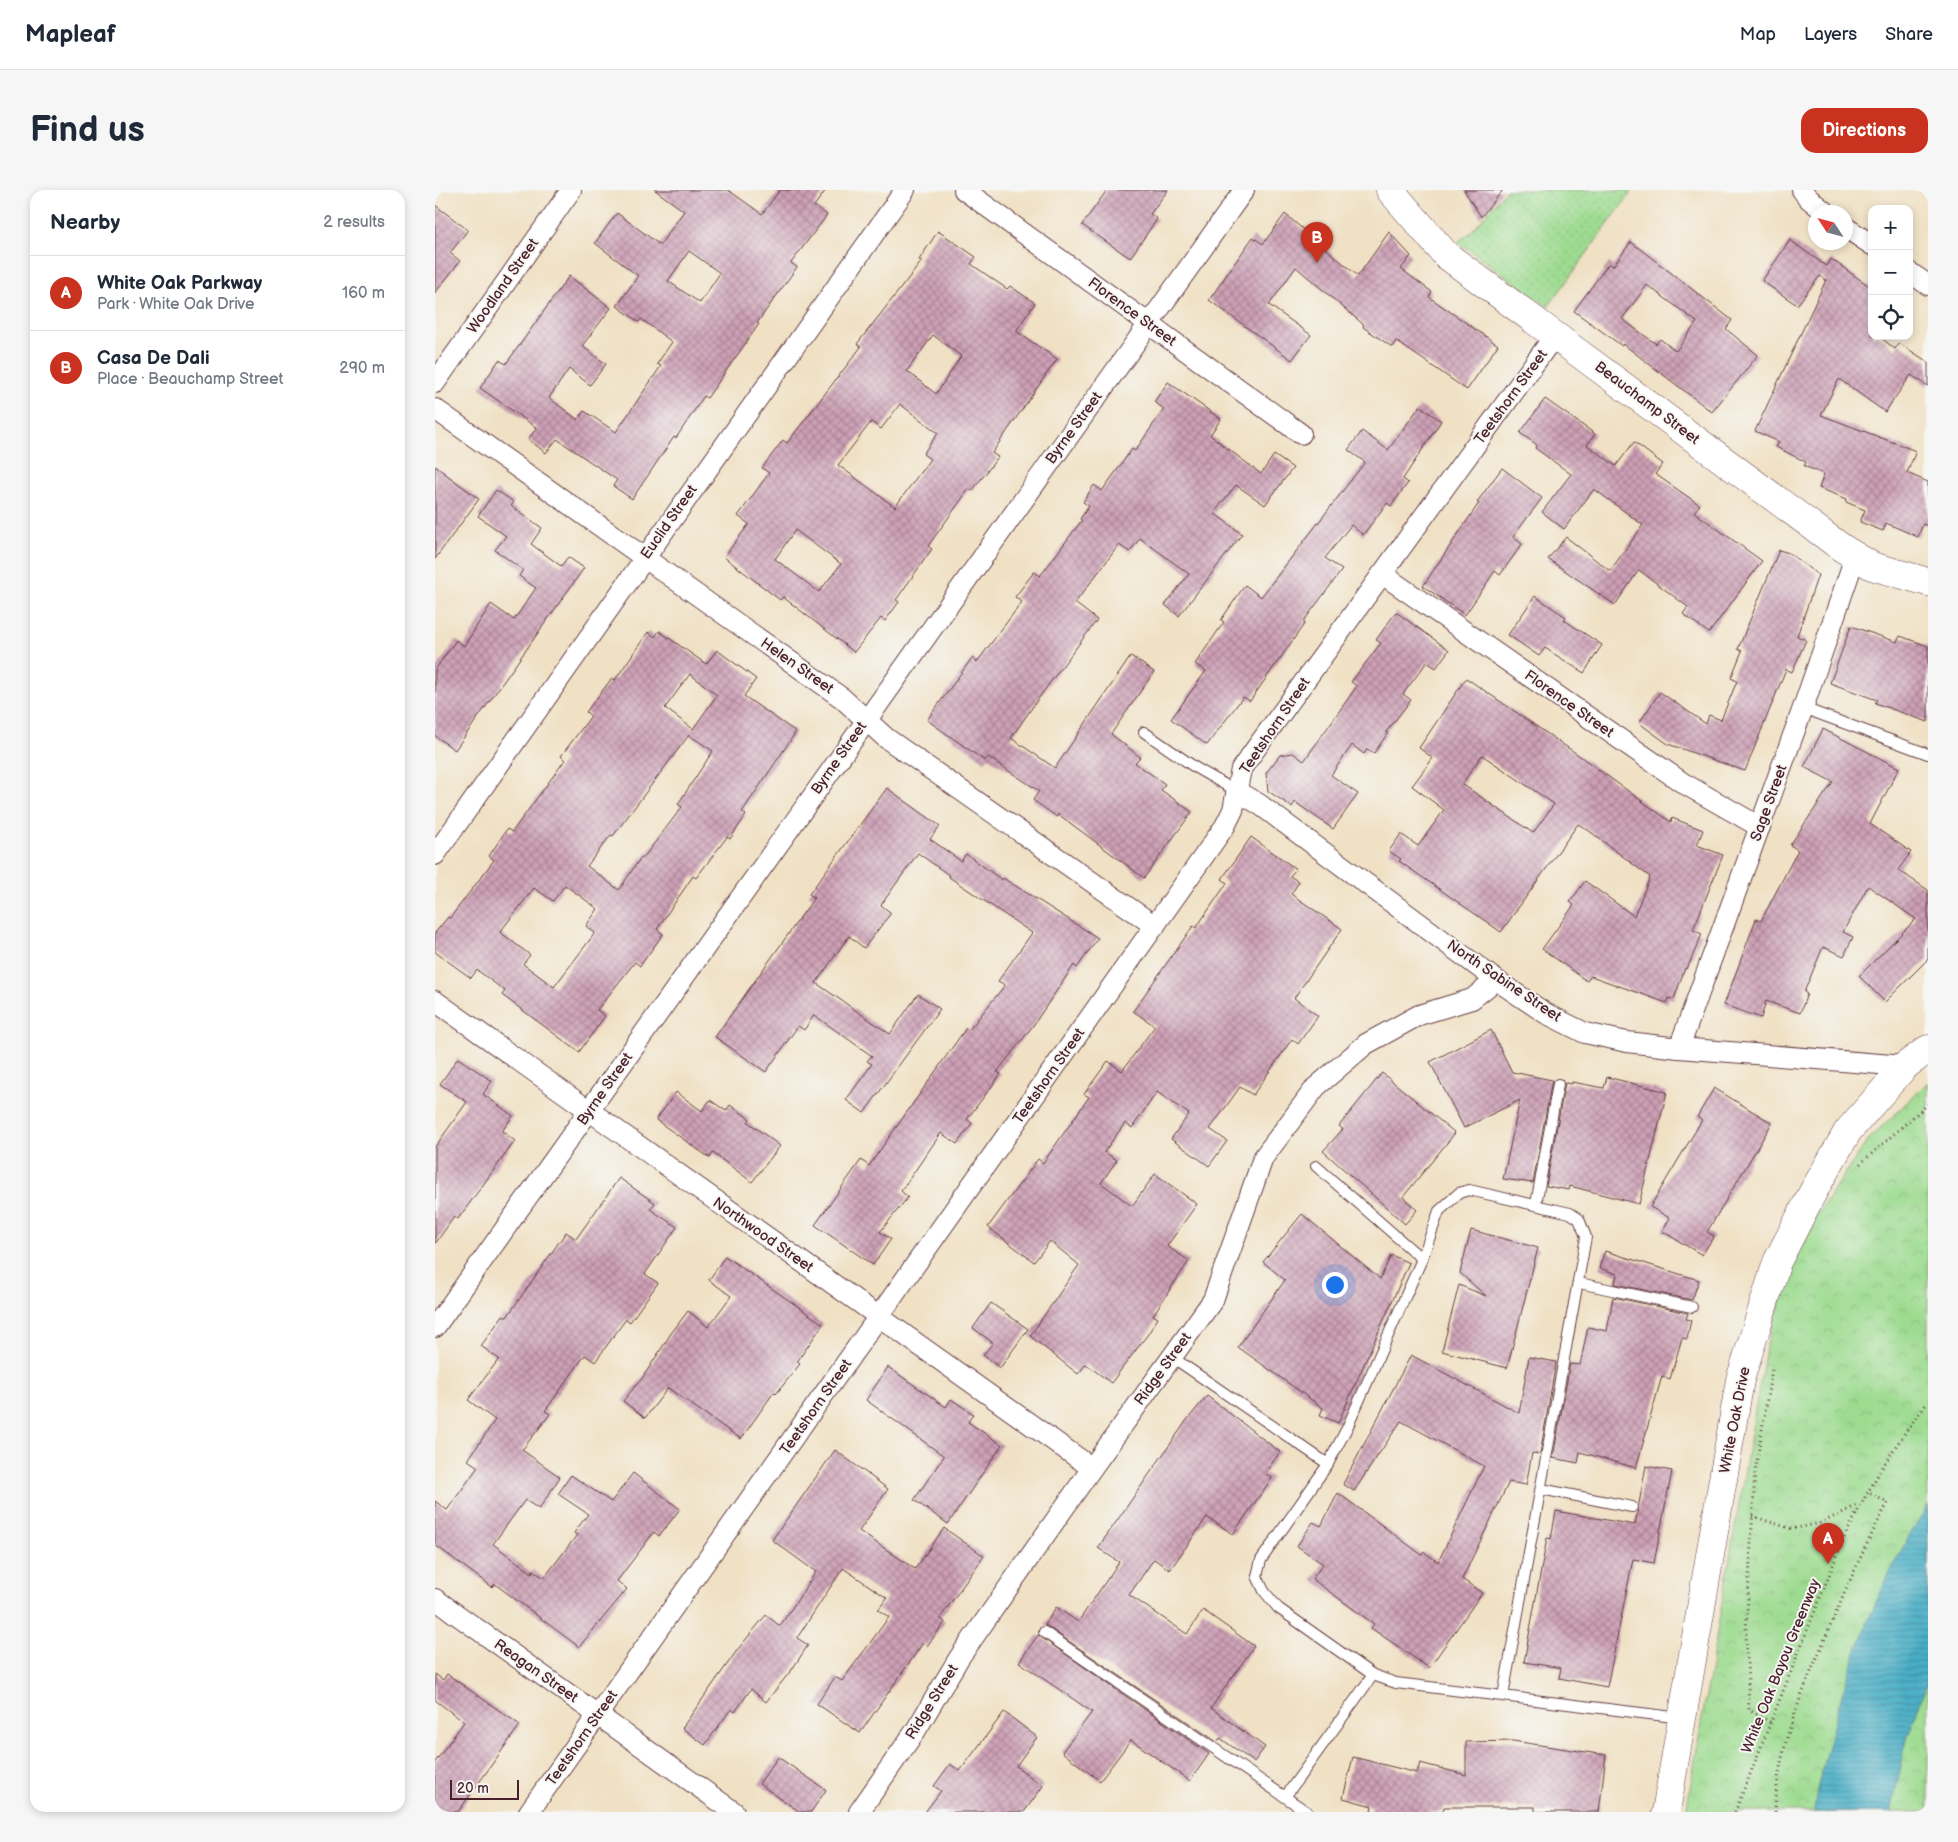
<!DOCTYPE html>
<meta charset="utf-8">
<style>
body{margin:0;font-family:"Balsamiq Sans",sans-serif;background:#f6f6f7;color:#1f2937}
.controls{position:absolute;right:15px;top:15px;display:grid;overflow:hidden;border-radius:10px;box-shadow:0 2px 8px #0003}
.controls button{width:45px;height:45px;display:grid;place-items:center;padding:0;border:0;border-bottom:1px solid #e0e1e3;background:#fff;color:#1f2937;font:25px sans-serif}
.compass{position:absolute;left:1373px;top:15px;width:45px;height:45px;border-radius:50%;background:#fff;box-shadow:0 2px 8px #0003;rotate:306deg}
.scale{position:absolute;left:15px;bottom:12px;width:69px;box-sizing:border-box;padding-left:5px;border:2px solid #4a1f2b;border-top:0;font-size:14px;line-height:18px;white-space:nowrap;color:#4a1f2b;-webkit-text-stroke:4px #f6f6f2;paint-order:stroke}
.you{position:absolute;left:899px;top:1094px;width:18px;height:18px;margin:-12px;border:4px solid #fff;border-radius:50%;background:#1a73e8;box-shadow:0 0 0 8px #1a73e833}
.badge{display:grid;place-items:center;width:32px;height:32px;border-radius:50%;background:#c8321e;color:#fff;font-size:16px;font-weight:700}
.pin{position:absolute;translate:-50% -41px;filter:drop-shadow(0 1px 2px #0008)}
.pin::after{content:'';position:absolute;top:26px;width:18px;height:15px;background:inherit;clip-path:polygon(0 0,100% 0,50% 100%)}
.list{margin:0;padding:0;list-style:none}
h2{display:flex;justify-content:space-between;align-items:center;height:65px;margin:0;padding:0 20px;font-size:21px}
h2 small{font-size:16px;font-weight:400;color:#747a83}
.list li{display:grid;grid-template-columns:32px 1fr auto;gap:15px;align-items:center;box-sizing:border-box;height:75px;padding:0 20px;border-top:1px solid #e0e1e3}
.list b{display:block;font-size:19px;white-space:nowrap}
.list p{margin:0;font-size:16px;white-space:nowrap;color:#747a83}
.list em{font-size:16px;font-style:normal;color:#747a83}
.icon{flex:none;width:28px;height:28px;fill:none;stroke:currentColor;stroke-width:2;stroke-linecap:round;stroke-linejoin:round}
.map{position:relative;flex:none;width:1493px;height:1622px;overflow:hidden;border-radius:15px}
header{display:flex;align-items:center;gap:30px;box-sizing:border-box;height:70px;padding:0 25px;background:#fff;border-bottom:1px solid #e0e1e3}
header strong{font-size:24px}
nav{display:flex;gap:28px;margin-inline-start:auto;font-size:18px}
.intro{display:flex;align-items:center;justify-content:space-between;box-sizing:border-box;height:120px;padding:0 30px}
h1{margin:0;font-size:35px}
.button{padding:12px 22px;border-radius:15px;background:#c8321e;color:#fff;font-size:18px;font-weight:700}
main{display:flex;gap:30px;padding:0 30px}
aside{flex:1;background:#fff;border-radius:15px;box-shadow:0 2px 8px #0003}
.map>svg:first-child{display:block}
.grass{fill:url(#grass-dots);stroke:#747d5e}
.park{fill:url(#park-crowns);stroke:#747d5e}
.water{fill:url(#water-rules);stroke:#486678}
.building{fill:url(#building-cross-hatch);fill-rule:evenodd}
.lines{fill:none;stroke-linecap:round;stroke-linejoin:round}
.lane-casing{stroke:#633c42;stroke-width:12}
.street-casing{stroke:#633c42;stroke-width:22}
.secondary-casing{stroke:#633c42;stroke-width:29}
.path{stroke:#633c42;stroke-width:3;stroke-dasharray:1 4;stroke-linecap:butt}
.lane{stroke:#fff;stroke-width:10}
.street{stroke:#fff;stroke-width:20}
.secondary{stroke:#fff;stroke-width:28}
.labels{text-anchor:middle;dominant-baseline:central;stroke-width:4;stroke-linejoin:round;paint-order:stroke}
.street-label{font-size:15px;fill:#4a1f2b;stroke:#f6f6f2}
</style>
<header>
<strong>Mapleaf</strong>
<nav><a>Map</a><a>Layers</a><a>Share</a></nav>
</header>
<div class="intro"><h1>Find us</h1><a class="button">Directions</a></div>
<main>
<aside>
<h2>Nearby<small>2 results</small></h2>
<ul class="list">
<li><span class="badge">A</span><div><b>White Oak Parkway</b><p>Park · White Oak Drive</p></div><em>160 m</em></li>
<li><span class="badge">B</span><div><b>Casa De Dali</b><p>Place · Beauchamp Street</p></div><em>290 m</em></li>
</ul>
</aside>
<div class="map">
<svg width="1493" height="1622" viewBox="0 0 1493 1622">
<defs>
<pattern id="grass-dots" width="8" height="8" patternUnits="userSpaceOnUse" patternTransform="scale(1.25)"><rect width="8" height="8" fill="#9ddb90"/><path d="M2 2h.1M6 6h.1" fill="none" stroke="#89bc7c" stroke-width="1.8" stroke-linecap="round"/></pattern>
<pattern id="park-crowns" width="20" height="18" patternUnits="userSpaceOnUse" patternTransform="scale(1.25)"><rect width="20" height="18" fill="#9ddb90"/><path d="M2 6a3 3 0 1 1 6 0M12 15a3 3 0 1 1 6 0" fill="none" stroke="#89bc7c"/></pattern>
<pattern id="water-rules" width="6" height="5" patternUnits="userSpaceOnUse" patternTransform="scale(1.25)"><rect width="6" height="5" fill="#46aec6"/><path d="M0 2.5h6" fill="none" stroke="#3c8da1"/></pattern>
<pattern id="building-cross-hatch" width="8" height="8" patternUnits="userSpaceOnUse" patternTransform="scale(1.25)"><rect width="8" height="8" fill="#cda0b6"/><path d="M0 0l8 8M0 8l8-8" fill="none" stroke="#a88294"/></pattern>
</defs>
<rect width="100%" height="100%" fill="#f6f6f2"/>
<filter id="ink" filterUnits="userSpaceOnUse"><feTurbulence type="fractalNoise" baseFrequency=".02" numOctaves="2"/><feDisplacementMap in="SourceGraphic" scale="10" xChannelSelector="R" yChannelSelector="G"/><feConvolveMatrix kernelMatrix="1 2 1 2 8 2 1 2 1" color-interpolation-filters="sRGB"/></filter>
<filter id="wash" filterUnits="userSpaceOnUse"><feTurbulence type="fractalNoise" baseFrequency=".0096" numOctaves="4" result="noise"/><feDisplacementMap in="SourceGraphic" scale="20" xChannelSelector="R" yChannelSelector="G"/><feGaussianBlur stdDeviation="1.12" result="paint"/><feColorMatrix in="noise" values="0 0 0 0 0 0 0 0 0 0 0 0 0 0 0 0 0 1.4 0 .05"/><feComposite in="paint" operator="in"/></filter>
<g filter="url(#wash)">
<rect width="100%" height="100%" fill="#f0e1c5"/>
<polygon class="grass" points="1071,0 1198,0 1113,117 1023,52 1036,42"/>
<polygon class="park" points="1493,892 1493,1622 1251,1622 1331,1157 1351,1094 1379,1029 1433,950"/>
<path class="water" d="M1493 1315V1490L1472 1549 1456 1622H1379C1381 1598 1388 1575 1394 1552 1414 1469 1447 1387 1493 1315Z"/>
<g id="blocks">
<g class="building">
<path d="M220 0H293L327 24 345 0H391L379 16 392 25 356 73 362 77 322 133 324 134 272 208 269 206 241 248 239 247 197 309 178 296 182 290 122 249 111 263 93 249 102 238 45 198 64 170 71 174 134 86 176 118 147 156 171 174 155 195 134 179 114 208 143 230 149 221 181 242 226 176 222 174 237 152 206 129 204 132 182 116 203 86 160 53 182 23 225 55 249 21ZM254 61 285 83 265 113 233 91Z"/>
<polygon points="672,0 733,0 715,24 722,29 695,68 647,35"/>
<polygon points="1029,0 1068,0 1046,27"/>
<polygon points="0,15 33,40 15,63 25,71 0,103"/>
<polygon points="850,24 923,86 954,42 976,66 966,79 997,102 994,107 1063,155 1032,200 961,151 957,157 928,137 929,135 861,77 834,115 876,145 857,170 774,110 818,47 828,54"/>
<path d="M503 41 541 67 536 74 572 99 575 96 600 113 581 141 622 169 557 263 563 267 537 301 534 299 493 356 497 359 461 410 464 412 450 431 446 428 419 462 348 407 345 410 289 367 314 334 303 326 334 283 327 278 348 250 352 253 426 157 422 154 487 71 484 70ZM498 145 526 166 501 204 472 181ZM465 214 503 243 488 264 495 269 460 317 403 275 436 232 446 239ZM360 340 406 374 384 402 340 369Z"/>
<polygon points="1355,50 1391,76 1396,69 1437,98 1437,146 1444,146 1460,159 1464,153 1493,172 1493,196 1476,185 1450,222 1404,189 1386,225 1481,261 1472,283 1493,292 1493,336 1488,334 1483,347 1451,333 1448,341 1425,332 1430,320 1411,312 1412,309 1384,298 1389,284 1369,276 1371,272 1341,257 1344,252 1320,241 1391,90 1385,86 1362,115 1327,91"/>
<path d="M1196 52 1297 130 1291 139 1323 165 1277 222 1188 154 1187 156 1139 121 1174 73 1178 76ZM1212 95 1262 132 1241 161 1225 149 1221 154 1187 129Z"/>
<polygon points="733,192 786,229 775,245 826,284 839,265 858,278 830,315 801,295 779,323 807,344 744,426 730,415 754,384 705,348 695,362 684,355 640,413 662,430 608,502 576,548 620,578 696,466 719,482 676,544 705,567 700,573 730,594 726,600 757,622 709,688 623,624 622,627 598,610 604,601 553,567 550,571 492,530 537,468 542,472 587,412 580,407 599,382 605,386 647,330 645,329 654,316 648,312 659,295 667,301 697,259 700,261 729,219 719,212"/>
<polygon points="1110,209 1160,244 1152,255 1181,276 1199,252 1228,274 1220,284 1265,315 1259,322 1327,371 1274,443 1248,424 1253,417 1204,380 1180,415 1113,369 1131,347 1175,381 1208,335 1159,299 1129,339 1107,322 1136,284 1100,258 1102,255 1085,243"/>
<polygon points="985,216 1006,231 968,289 973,293 956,316 952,313 928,345 916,335 890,368 907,380 868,432 870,433 815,511 808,507 772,555 736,529 771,481 760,474 789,432 786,430 810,395 826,407 930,272 913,260 927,241 953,260"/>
<polygon points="0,276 44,309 0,369"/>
<polygon points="1067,278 1107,308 1078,347 1087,354 1065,385 1060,381 1030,425 988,396 1044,313 1042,312"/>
<polygon points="61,300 79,312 76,316 107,338 96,354 126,376 133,367 149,378 20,560 0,546 0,480 21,450 29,456 56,414 79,430 101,398 84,386 88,380 60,360 71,346 43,326"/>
<polygon points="1344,360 1354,363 1383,385 1362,446 1371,450 1357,482 1351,479 1310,581 1233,554 1204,533 1225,502 1271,534 1274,525 1286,530 1302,491 1296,488 1307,461 1303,459"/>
<polygon points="1100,406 1131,427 1129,430 1167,455 1149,483 1110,458 1104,466 1073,445"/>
<polygon points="961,422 1014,460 1001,478 992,472 968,504 976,510 951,542 953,543 939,563 932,559 929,564 917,555 896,585 923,604 898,639 860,612 857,617 833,601 831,583 845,565 858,563 869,571 922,496 916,492 946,453 941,450"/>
<polygon points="1416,436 1462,452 1465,446 1493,456 1493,532 1440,513 1442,510 1395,493"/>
<path d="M224 441 271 474 282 460 321 489 309 506 361 542 307 622 311 625 295 649 292 647 261 688 258 686 222 739 228 744 205 776 200 772 162 820 170 826 144 862 67 805 70 801 42 780 36 788 0 762V743L13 727 15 728 59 670 54 666 72 639 77 642 130 570 126 566 156 526 151 522 177 488 180 490 213 442 220 447ZM255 484 282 505 258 539 230 518ZM254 545 278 561 243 614 247 617 208 668 206 667 184 700 152 676 176 645 178 646ZM130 695 163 719 151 736 160 743 119 797 88 774 95 765 65 742 99 698 118 711Z"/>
<path d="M1031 488 1142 564 1236 632 1237 628 1268 640 1262 655 1288 665 1258 740 1267 744 1252 779 1250 778 1239 809 1234 808 1232 813 1156 786 1152 791 1107 759 1139 715 1135 712 1150 691 1199 726 1215 687 1153 640 1143 634 1066 742 964 671 966 669 954 661 966 644 983 656 1009 620 977 596 998 568 984 558ZM1047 565 1119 614 1098 643 1027 594Z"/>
<polygon points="1388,539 1464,578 1435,634 1476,662 1463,680 1493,700 1493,769 1450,812 1424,786 1481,729 1433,696 1408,742 1418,747 1409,766 1388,757 1369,802 1372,804 1365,823 1331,811 1326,828 1289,815 1321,729 1326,731 1363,660 1355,655 1398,592 1369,577"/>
<polygon points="452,598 505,636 495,649 526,671 531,664 567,690 568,688 663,748 642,778 639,775 597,837 562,882 566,884 532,929 537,933 522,954 506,943 466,1001 473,1007 445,1042 456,1049 438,1075 380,1035 426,970 434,976 531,838 534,840 570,795 563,791 597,743 514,687 515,686 483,663 446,715 456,723 429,758 414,746 381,793 455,844 483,804 505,819 429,923 411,910 437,874 432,871 437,866 379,825 369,840 363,836 331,882 280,847 379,708 374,704"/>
<polygon points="816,647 861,679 855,686 864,692 856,704 907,739 859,808 883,826 863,854 857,849 818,905 805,897 775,939 792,951 774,976 736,949 754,924 722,902 697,938 690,933 669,962 682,970 666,993 697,1016 720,984 762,1014 732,1056 754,1071 718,1125 723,1128 713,1144 676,1193 651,1174 643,1184 595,1146 644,1075 615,1051 599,1072 553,1037 603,969 608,973 654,907 649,904 673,871 687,881 720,836 698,821 758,736 761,738 792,693 787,689"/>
<polygon points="1056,840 1077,882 1117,890 1098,993 1068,989 1085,910 1029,938 995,872"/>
<polygon points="23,868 57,891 48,904 78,926 67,941 80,951 23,1029 19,1027 0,1054 0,957 32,912 5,894"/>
<polygon points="947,883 1020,943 968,1007 982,1020 970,1034 888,961 908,939 904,936"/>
<polygon points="1172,887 1232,902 1204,1014 1135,996 1134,1000 1111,996 1130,893 1137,894 1137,892 1169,898"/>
<polygon points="1279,898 1337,933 1272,1042 1279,1046 1267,1065 1227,1041 1235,1028 1215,1017 1267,930 1262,927"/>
<polygon points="241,902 267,921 275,910 291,921 295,915 315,929 313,932 345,956 317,992 278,963 275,968 221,930"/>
<polygon points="184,988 220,1013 215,1019 242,1037 210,1084 223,1093 195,1132 191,1129 160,1172 150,1165 110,1221 115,1224 87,1260 125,1287 104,1319 90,1310 58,1354 97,1383 98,1380 109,1388 142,1345 139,1343 153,1324 123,1304 136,1285 176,1312 198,1283 245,1319 224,1346 219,1342 182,1391 192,1399 144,1457 60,1394 57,1397 0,1355 0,1311 12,1320 43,1277 33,1270 60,1230 33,1210 64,1169 46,1156 68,1125 72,1127 131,1042 141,1049"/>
<polygon points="867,1024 945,1089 956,1065 974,1073 903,1233 885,1225 888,1218 803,1157 850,1090 828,1072"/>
<polygon points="1036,1040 1103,1058 1072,1178 1007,1161 1024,1095 1051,1106 1025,1083"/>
<polygon points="1170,1061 1264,1090 1257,1110 1180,1094 1182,1084 1164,1078"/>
<polygon points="290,1066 388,1134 362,1172 365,1174 341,1204 339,1202 306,1249 233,1198 210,1228 188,1211 208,1187 237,1142 253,1121 273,1137 296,1106 274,1090"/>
<polygon points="1178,1107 1253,1123 1251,1129 1256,1130 1252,1149 1247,1148 1235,1189 1227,1186 1201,1278 1145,1262 1143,1273 1118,1268 1135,1174 1145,1175 1153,1137 1172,1141"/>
<polygon points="556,1113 593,1139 565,1178 548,1165 558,1153 538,1138"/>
<polygon points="976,1165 1084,1223 1094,1167 1121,1172 1105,1264 1097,1263 1091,1295 1074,1292 1027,1389 1047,1403 994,1478 936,1438 939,1434 877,1389 888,1374 862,1356 878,1332 886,1336 903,1303 987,1365 989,1362 1003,1372 1049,1276 966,1231 919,1301 908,1294"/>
<polygon points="453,1177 511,1217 516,1209 538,1224 533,1232 567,1255 513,1334 479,1310 509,1266 431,1210"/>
<polygon points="772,1206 845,1262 830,1283 837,1288 798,1344 772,1327 735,1380 719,1369 694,1405 752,1444 768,1420 819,1456 776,1518 830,1557 819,1572 785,1548 782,1552 610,1435 621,1417 643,1432 684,1372 663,1358 752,1230"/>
<polygon points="400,1260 453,1299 424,1341 480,1379 509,1338 549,1366 505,1428 510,1432 492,1456 488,1453 425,1543 382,1514 400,1487 407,1491 454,1427 443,1420 452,1408 408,1378 362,1448 373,1455 358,1478 331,1512 316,1499 300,1522 296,1519 270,1555 247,1538 303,1459 331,1425 345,1436 381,1382 337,1350"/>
<polygon points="1211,1276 1237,1281 1219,1373 1198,1369 1172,1497 1124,1488 1126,1478 1089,1472 1112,1348 1116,1349 1121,1321 1200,1335"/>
<polygon points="603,1445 774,1564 755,1591 696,1550 665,1591 627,1562 657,1522 584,1472"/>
<polygon points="0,1484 8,1490 12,1484 85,1535 23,1622 0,1622 0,1572 29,1532 0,1510"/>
<polygon points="569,1522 602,1547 581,1576 608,1596 589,1622 490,1622 506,1601 499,1596 515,1574 525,1581"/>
<polygon points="1078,1551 1171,1565 1164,1622 1100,1622 1100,1617 1009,1617 1008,1622 936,1622 937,1616 908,1608 918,1567 982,1583 985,1573 1031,1585 1031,1552"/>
<polygon points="343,1567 391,1600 376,1622 365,1622 324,1594"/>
</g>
</g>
</g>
<g filter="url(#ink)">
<use href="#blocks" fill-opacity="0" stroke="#633c42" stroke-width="1"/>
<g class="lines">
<defs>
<g id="lane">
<polyline points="1368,518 1493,564"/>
<polyline points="709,542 761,578 801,601"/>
<polyline points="881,976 987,1069"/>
<polyline points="1101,1014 1123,894"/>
<polyline points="1144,1093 1257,1117"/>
<polyline points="737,1167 893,1274"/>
<polyline points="1106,1299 1197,1317"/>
<polyline points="609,1442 872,1622"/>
<polyline points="1068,1506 1151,1047 1144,1029 1135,1023 1034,1000 1024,1003 1004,1021 987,1069 912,1238 893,1274 826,1370 822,1386 829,1401 843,1418 938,1485 961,1493 1247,1528"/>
<polyline points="850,1607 938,1485"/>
</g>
<g id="street">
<polyline points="529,0 866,244"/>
<polyline points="1367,0 1373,8 1390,22"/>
<polyline points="1410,37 1437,55"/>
<polyline points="1474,82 1493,95"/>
<polyline points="0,193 136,0"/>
<polyline points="0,219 407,508 451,548 720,736"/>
<polyline points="947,384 1248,593 1325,637"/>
<polyline points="801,601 824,614 1061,790 1110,823 1150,843 1192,852 1244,858 1470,876"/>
<polyline points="0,665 470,0"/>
<polyline points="0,811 657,1278"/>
<polyline points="1244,858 1368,518 1420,367"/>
<polyline points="0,1137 809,0"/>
<polyline points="0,1409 299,1622"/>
<polyline points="94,1622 790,636 798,620 806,579 1120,145"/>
<polyline points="424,1622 481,1540 524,1468 657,1278 778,1110 828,968 881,897 931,854 984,825 1037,809 1061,790"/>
</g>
<g id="secondary">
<polyline points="955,0 1011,65 1407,358 1437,376 1493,392"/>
<polyline points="1231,1622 1305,1190 1342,1072 1379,1000 1413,941 1470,876 1493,859"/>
</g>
</defs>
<use href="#lane" class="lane-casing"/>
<use href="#street" class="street-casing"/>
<use href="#secondary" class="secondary-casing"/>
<g class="path">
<polyline points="1425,974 1493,914"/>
<polyline points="1317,1326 1357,1339 1386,1333 1425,1314"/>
<polyline points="1335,1532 1314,1520 1311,1442 1320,1282 1337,1179"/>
<path d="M1300 1622 1407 1353C1431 1302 1458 1256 1493 1212"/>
<path d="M1340 1622C1342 1558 1367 1502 1392 1444 1411 1399 1430 1355 1453 1313L1432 1302"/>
</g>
<use href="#lane" class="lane"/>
<use href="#street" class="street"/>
<use href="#secondary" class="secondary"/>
</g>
</g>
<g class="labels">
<g class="street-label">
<text transform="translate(68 96) rotate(-55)">Woodland Street</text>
<text transform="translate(697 122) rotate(36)">Florence Street</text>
<text transform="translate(1076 207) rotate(-54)">Teetshorn Street</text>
<text transform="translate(1212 213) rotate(37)">Beauchamp Street</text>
<text transform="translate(639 238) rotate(-54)">Byrne Street</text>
<text transform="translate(234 332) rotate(-55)">Euclid Street</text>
<text transform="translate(362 476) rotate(35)">Helen Street</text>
<text transform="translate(1134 514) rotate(35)">Florence Street</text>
<text transform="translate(840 536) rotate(-56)">Teetshorn Street</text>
<text transform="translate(404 568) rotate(-55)">Byrne Street</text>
<text transform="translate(1334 613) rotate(-70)">Sage Street</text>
<text transform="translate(1069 791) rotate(34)">North Sabine Street</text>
<text transform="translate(614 886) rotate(-55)">Teetshorn Street</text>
<text transform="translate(170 899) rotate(-55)">Byrne Street</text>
<text transform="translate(328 1045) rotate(35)">Northwood Street</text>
<text transform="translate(728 1179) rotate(-54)">Ridge Street</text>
<text transform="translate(381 1217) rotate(-55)">Teetshorn Street</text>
<text transform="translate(1300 1230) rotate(-79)">White Oak Drive</text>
<text transform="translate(1346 1476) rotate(-68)">White Oak Bayou Greenway</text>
<text transform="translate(101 1481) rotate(35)">Reagan Street</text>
<text transform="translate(497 1512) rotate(-58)">Ridge Street</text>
<text transform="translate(147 1548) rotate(-55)">Teetshorn Street</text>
</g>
</g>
</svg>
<div class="controls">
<button>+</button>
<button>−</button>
<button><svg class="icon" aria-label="locate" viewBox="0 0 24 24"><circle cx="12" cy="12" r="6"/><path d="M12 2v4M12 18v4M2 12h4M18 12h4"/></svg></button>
</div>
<svg class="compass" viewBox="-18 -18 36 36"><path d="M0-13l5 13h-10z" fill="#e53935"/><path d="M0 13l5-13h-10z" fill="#747a83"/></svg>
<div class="scale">20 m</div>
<div class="you"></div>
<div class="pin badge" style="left:1393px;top:1374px">A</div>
<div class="pin badge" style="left:882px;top:73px">B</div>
</div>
</main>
